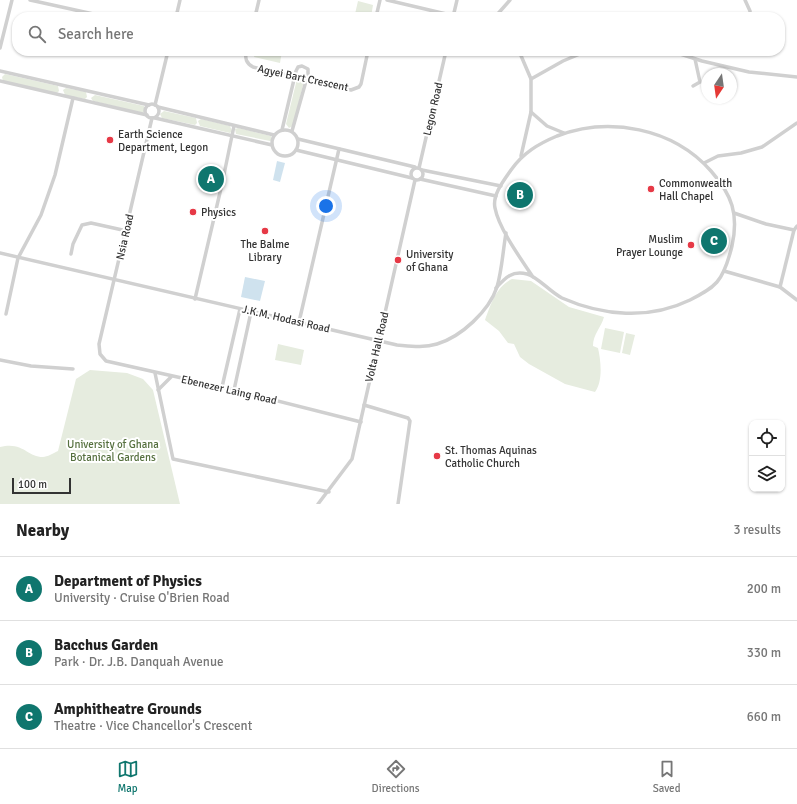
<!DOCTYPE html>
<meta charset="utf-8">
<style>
body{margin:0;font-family:Signika,sans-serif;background:#f6f6f6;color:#222}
.controls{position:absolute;right:12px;bottom:12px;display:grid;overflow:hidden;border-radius:8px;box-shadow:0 1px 3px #0004}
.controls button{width:36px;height:36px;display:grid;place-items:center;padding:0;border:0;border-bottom:1px solid #e0e0e0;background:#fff;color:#222;font:20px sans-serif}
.compass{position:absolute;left:701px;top:68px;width:36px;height:36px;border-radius:50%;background:#fff;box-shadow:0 1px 3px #0004;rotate:193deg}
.scale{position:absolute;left:12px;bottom:10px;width:59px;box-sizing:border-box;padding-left:4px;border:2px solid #333;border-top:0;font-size:11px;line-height:14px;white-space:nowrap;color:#333;-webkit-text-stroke:3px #fff;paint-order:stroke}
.you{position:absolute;left:326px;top:206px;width:14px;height:14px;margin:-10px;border:3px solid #fff;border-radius:50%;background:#1a73e8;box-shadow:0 0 0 6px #1a73e833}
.badge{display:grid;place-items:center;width:26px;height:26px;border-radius:50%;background:#0f766e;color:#fff;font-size:13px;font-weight:700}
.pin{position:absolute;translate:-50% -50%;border:2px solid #fff;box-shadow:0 1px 4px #0006}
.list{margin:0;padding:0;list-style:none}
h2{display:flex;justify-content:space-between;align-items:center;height:52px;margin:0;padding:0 16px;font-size:17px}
h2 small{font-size:13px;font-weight:400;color:#767676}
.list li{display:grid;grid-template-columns:26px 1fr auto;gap:12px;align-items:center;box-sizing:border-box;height:64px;padding:0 16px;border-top:1px solid #e0e0e0}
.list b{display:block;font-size:15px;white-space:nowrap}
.list p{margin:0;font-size:13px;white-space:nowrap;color:#767676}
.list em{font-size:13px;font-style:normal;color:#767676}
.icon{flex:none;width:22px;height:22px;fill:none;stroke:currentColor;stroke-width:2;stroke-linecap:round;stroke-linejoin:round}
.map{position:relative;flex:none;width:797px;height:504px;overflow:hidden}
.search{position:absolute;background:#fff;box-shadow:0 1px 3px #0004;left:12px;right:12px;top:12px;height:44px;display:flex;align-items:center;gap:10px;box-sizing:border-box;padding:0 14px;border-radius:16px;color:#767676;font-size:15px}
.sheet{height:244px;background:#fff}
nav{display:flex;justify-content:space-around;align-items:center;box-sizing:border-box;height:56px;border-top:1px solid #e0e0e0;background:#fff;font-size:11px;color:#767676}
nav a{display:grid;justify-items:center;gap:2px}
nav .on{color:#0f766e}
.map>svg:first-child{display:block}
.green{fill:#e6ecdf}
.water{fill:#cfe2ee}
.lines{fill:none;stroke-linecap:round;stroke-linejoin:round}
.street{stroke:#d0d0d0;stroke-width:3.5}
.poi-dot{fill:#e63946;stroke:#fff;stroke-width:1.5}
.labels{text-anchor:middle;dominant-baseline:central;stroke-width:4;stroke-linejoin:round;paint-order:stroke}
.street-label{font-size:11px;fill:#333;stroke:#fff}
.poi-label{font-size:11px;fill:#333;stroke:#fff;text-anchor:start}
.park-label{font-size:11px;fill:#56703f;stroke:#fff}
</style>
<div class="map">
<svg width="797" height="504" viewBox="0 0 797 504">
<rect width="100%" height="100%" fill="#fff"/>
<g class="green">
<polygon points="358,1 373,5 371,17 355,14"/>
<polygon points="256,51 282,51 280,63 254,57"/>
<polygon points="5,74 58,86 59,91 57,93 3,81 2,77"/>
<polygon points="297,79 304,81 293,126 289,128 286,124"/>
<polygon points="66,88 86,92 87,97 85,99 65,95 63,90"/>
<polygon points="95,95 144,106 145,111 143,113 93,101 91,98"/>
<polygon points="164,111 196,118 197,123 195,125 162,118 160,114"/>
<polygon points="201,119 230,126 232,131 230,133 200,126 198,121"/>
<polygon points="238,128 271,136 272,140 270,141 236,134 235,129"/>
<path d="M512 279 531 281 569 307 604 317C601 328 593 334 593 346L598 348C601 361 603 381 595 392L565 384 529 364 520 357 514 344 508 343 499 331 485 320C491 304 496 287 512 279Z"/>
<polygon points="605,328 624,332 620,353 601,349"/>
<polygon points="626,333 635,335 630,355 622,353"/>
<polygon points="278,344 304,350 301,365 275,360"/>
<path d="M90 370 127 373 143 379 153 390 180 504H0V447C23 441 27 457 43 457 47 457 54 453 58 451L76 379Z"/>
</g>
<g class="water">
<polygon points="277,161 285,163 280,182 273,180"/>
<polygon points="245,277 265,281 260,301 241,297"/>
</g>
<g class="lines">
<g class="street">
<polyline points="30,0 107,17"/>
<polyline points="387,0 459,17"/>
<polyline points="745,0 750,11 750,17"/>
<polyline points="176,17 180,0"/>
<polyline points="255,17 259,0"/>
<polyline points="376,17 380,0"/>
<polyline points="453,17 457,0"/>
<polyline points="495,17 510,0"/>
<polyline points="0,48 12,0"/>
<path d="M246 51C245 59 246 63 253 67L351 90 359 87 361 84 368 51"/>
<polyline points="519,51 531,79 531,112 521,156"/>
<polyline points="671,51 702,61 749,72 797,77"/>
<polyline points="0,71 149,105"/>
<polyline points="531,79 563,61 587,51"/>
<polyline points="0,81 147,115"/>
<polyline points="693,86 700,82 695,59"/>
<circle cx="152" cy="111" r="7"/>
<polyline points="155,105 168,51"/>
<polyline points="158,107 274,135"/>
<polyline points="531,112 547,126 564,133"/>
<polyline points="152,118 99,344 100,354 106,361 222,387 361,422"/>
<polyline points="155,118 272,145"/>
<circle cx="285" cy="143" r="13"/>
<polyline points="282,130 296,71 298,67 302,66 308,69 308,74 292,131"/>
<polyline points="298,139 415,167"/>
<polyline points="296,150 412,178"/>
<polyline points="704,163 718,156 741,153 762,147 797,123"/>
<circle cx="417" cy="174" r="6"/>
<polyline points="419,168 446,51"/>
<polyline points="422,170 501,186"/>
<polyline points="420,179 496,196"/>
<polyline points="734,213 766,224 794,230 797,226"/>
<path d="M0 253 397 345C410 346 424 348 437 344 461 337 489 311 497 287 502 270 503 250 506 233"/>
<polyline points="71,254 73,244 82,225 91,223 127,231"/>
<polyline points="724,271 780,287 797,300"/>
<polyline points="780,287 794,230"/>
<path d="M496 288C505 278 512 270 527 274 538 277 550 292 562 298 603 316 649 320 690 300 700 295 710 290 717 282 725 273 729 258 732 246 739 214 732 195 711 171 673 128 609 116 557 136 538 144 523 153 511 170 504 180 492 195 495 208 499 229 521 259 533 277"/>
<polyline points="195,299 222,184 234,126"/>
<polyline points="6,314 18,258 41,215 55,175 73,98"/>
<polyline points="299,322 339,149"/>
<polyline points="0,360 31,366 73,369"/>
<polyline points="155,373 173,459 329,492"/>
<polyline points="222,387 240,309"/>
<polyline points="158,390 171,377"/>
<polyline points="234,390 251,312"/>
<polyline points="364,405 408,418 410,421 398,504"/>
<polyline points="318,504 352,459 415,180"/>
</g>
</g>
<g class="poi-dot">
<circle cx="110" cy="140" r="4"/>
<circle cx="651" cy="189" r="4"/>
<circle cx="193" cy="212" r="4"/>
<circle cx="265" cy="231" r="4"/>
<circle cx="691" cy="245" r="4"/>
<circle cx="398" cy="260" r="4"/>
<circle cx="437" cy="456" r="4"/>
</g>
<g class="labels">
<g class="street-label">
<text transform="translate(303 78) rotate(12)">Agyei Bart Crescent</text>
<text transform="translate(433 109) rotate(-77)">Legon Road</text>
<text transform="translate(125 237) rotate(-77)">Nsia Road</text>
<text transform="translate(286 319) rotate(13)">J.K.M. Hodasi Road</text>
<text transform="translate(377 347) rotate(-77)">Volta Hall Road</text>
<text transform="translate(229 390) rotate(13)">Ebenezer Laing Road</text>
</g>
<g class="poi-label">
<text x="118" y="134">Earth Science<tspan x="118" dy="13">Department, Legon</tspan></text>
<text x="659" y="183">Commonwealth<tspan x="659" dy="13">Hall Chapel</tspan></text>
<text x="201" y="212">Physics</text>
<text x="683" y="239" text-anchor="end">Muslim<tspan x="683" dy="13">Prayer Lounge</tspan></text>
<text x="265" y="244" text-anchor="middle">The Balme<tspan x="265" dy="13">Library</tspan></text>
<text x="406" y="254">University<tspan x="406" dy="13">of Ghana</tspan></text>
<text x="445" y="450">St. Thomas Aquinas<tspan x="445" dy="13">Catholic Church</tspan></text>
</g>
<g class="park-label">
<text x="113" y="444">University of Ghana<tspan x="113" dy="13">Botanical Gardens</tspan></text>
</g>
</g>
</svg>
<div class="controls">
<button><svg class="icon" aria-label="locate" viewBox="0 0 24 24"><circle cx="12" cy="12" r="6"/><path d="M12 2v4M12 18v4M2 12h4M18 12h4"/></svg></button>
<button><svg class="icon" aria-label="layers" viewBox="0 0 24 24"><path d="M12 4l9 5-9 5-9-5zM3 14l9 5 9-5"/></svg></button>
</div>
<svg class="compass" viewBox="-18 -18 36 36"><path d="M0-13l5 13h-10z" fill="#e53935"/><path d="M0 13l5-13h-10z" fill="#767676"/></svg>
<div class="scale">100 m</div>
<div class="you"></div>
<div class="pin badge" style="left:211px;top:179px">A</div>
<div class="pin badge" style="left:520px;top:195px">B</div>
<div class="pin badge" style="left:714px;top:241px">C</div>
<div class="search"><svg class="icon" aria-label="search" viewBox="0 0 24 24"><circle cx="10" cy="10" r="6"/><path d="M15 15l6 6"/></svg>Search here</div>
</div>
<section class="sheet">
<h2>Nearby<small>3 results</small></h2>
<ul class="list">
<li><span class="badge">A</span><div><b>Department of Physics</b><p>University · Cruise O'Brien Road</p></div><em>200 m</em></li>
<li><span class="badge">B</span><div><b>Bacchus Garden</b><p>Park · Dr. J.B. Danquah Avenue</p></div><em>330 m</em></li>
<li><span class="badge">C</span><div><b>Amphitheatre Grounds</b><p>Theatre · Vice Chancellor's Crescent</p></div><em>660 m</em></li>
</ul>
</section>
<nav>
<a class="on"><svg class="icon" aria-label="map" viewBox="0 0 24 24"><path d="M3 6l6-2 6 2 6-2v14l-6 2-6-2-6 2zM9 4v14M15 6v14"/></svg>Map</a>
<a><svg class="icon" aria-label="directions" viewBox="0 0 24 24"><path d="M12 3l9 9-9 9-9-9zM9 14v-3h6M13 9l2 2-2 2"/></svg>Directions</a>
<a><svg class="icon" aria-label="saved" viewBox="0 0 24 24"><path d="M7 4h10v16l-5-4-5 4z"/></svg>Saved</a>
</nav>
